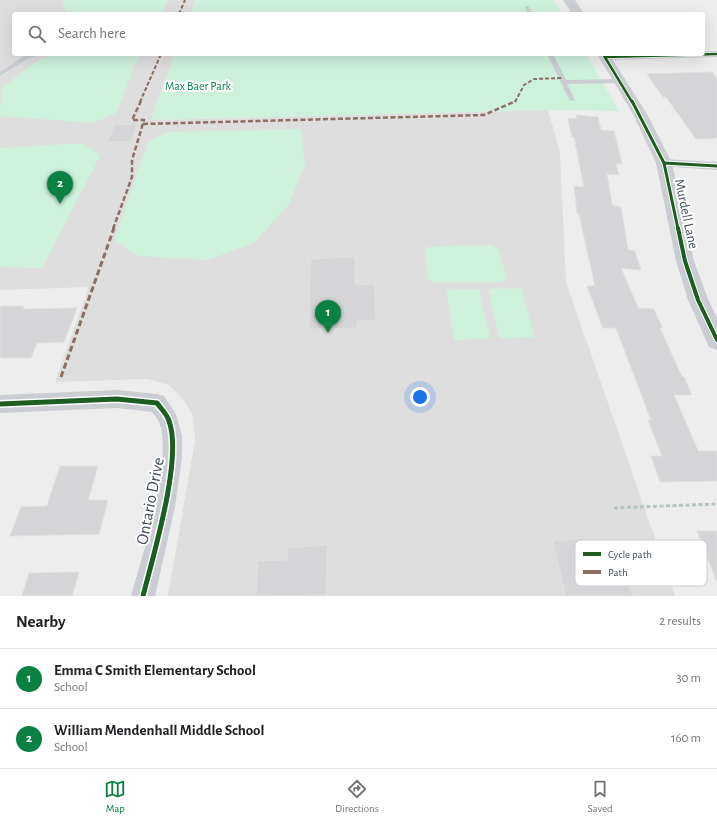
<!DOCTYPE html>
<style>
body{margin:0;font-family:"Alegreya Sans",sans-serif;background:#f6f6f6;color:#202124}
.you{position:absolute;left:420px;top:397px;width:14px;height:14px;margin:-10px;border:3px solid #fff;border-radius:50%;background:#1a73e8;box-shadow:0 0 0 6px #1a73e833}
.badge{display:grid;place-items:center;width:26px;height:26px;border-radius:50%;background:#0b8043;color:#fff;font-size:13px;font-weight:700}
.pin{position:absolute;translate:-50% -33px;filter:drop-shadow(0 1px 2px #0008)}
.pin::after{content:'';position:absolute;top:21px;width:14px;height:12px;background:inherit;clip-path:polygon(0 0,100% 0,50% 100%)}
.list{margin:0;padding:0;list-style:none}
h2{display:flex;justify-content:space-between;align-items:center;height:52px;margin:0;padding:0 16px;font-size:17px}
h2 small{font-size:13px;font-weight:400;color:#757577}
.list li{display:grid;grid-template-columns:26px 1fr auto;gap:12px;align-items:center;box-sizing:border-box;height:60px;padding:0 16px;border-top:1px solid #e0e0e0}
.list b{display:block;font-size:15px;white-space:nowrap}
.list p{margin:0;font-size:13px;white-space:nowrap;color:#757577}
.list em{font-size:13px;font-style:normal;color:#757577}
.icon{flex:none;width:22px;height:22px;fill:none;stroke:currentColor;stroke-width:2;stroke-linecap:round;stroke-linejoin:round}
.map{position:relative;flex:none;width:717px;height:596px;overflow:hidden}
.search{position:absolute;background:#fff;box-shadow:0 4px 16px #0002;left:12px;right:12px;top:12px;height:44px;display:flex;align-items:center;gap:10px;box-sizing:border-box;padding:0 14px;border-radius:4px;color:#757577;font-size:15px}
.sheet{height:172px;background:#fff}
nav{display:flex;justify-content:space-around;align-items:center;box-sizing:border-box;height:56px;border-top:1px solid #e0e0e0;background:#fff;font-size:11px;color:#757577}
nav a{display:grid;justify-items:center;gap:2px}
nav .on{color:#0b8043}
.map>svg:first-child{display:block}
.education{fill:#dfdedf}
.green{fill:#cef1dc}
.building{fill:#d5d5d7;stroke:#dfdfe0}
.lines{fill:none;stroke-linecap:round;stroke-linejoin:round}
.path{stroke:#b6c4c1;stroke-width:3;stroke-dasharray:4 2.5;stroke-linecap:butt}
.service{fill:#caced2;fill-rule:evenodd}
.minor{fill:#caced2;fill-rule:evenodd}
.tertiary{fill:#caced2;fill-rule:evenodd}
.quiet-far2{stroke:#8d6e63;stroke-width:2;stroke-dasharray:4 2;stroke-linecap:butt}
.quiet-far1{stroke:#8d6e63;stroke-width:2.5;stroke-dasharray:5 2.5;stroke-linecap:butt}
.quiet{stroke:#8d6e63;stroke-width:3;stroke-dasharray:6 3;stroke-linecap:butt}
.cycleway-far3-casing{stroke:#fff;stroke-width:4}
.cycleway-far2-casing{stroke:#fff;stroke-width:5}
.cycleway-far1-casing{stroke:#fff;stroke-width:6}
.cycleway-casing{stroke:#fff;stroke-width:8}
.cycleway-far3{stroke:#1b5e20;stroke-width:2.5}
.cycleway-far2{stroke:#1b5e20;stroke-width:3}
.cycleway-far1{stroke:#1b5e20;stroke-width:4}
.cycleway{stroke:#1b5e20;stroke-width:5}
.labels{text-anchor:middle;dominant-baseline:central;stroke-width:4;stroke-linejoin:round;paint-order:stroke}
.far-park-label{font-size:12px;fill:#0b854e;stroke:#fff}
.street-label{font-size:14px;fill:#424e5c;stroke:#fff}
.near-street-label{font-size:17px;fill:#424e5c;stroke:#fff}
.key{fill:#fff;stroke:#c6cace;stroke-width:1}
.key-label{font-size:11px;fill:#424e5c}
</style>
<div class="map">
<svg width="717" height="596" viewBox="0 0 717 596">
<rect width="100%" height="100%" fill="#eeeded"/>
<polygon class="education" points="0,0 195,0 190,14 14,14 14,54 175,54 151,120 548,110 560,152 566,282 675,596 168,596 195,440 193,416 183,399 169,385 148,379 55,382 89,287 0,290"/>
<g class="green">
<polygon points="64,0 168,0 161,14 68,14 62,4"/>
<polygon points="195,0 554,0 563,14 190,14"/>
<polygon points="59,54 139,54 117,112 94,123 0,116 1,88 37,61"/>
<polygon points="175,54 586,54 619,111 548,110 151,120"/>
<polygon points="301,129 305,165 289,204 254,243 207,260 138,256 114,240 148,142 167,132"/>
<polygon points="83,143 100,156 42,268 0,267 0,148"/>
<polygon points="491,245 498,249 507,277 501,282 436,283 428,279 424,251 427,247"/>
<polygon points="521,288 535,337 499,338 488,289"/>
<polygon points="479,289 490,338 454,340 446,290"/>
</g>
<g class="building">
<polygon points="712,72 717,78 717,138 696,139 666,97 663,97 647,74"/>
<polygon points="576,115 598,117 601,130 614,131 622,164 616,164 619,175 607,174 612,205 621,207 628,250 635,251 641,270 621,268 638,308 654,309 662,327 660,328 682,377 684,377 692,395 674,395 698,451 717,451 717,481 660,482 651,456 662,456 648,420 651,420 616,328 603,328 587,286 595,286 579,214 577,214 574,186 584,187 574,137 572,137 568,118 577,119"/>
<polygon points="137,124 131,141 108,142 114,125"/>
<polygon points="355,257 355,284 374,285 376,320 357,321 357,328 309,329 311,259"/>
<polygon points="0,306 24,306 23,309 77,308 64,342 37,343 31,358 0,358"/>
<polygon points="60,466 98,466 88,500 108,500 99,534 10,536 21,507 47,506"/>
<polygon points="697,531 717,531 717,580 716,580"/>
<polygon points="582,539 592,579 627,578 633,596 566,596 553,541"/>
<polygon points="327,545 326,595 256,596 258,561 287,560 288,548"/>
<polygon points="79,572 72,596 22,596 29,573"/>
</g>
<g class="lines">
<polyline class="path" points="614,508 717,504"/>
<g class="service">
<polygon points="527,6 529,7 532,14 528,14 525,7"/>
<polygon points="33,54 42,54 27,59 0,76 0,72 23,57"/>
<polygon points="547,54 553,54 566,80 621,79 624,81 621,83 567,84 575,100 570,101"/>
</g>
<g class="minor">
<polygon points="703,51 717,51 717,57 605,60 600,57 605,54 703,54"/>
<polygon points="664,159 717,162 717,170 659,166 658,163 659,160"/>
<path d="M117 390 157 394 164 396 176 414 182 436V457L175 507 155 596H131C142 558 172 460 160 425 159 420 155 416 152 412L117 408 0 413V395Z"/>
</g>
<g class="tertiary">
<polygon points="563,0 575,0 584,14 572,14"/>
<polygon points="597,54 609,54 647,114 672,163 694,261 708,299 717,318 717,350 709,347 688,300 676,261 656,163 633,114"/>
</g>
<g class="quiet-far2">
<polyline points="179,14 185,0"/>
<polyline points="140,102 161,54"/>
<polyline points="515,102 524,85 534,79 562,78"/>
</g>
<g class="quiet-far1">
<polyline points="143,124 484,115 516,101"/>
<polyline points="113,229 132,177 132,160 144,120 132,120 141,101"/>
</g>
<polyline class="quiet" points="61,377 114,228"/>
<defs>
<g id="cycleway-far3">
<polyline points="603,54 632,102"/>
<polyline points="605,57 717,54"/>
</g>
<g id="cycleway-far2">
<polyline points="632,101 664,163 678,229"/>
<polyline points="664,163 717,166"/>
</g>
<polyline id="cycleway-far1" points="678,228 685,261 698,300 717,340"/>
<path id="cycleway" d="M0 404 117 399 157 403C161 409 167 414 169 421 183 458 153 556 143 596"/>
</defs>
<use href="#cycleway-far3" class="cycleway-far3-casing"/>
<use href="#cycleway-far2" class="cycleway-far2-casing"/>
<use href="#cycleway-far1" class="cycleway-far1-casing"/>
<use href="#cycleway" class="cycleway-casing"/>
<use href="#cycleway-far3" class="cycleway-far3"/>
<use href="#cycleway-far2" class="cycleway-far2"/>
<use href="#cycleway-far1" class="cycleway-far1"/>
<use href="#cycleway" class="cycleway"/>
</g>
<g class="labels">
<g class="far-park-label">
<text x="198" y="86">Max Baer Park</text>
</g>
<g class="street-label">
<text transform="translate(686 214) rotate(78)">Murdell Lane</text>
</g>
<g class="near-street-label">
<text transform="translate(150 501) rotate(-79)">Ontario Drive</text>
</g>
</g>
<rect x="575" y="540" width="132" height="46" rx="6" class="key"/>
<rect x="583" y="552" width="18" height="4" fill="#1b5e20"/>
<rect x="583" y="570" width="18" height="4" fill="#8d6e63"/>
<g class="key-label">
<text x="608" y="558">Cycle path</text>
<text x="608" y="576">Path</text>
</g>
</svg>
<div class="you"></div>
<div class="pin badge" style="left:328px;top:333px">1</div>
<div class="pin badge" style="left:60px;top:204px">2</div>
<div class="search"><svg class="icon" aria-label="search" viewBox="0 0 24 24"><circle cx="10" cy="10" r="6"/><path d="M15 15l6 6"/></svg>Search here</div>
</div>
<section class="sheet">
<h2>Nearby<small>2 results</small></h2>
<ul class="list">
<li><span class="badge">1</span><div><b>Emma C Smith Elementary School</b><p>School</p></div><em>30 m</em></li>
<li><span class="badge">2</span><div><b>William Mendenhall Middle School</b><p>School</p></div><em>160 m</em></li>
</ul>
</section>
<nav>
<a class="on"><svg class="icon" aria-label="map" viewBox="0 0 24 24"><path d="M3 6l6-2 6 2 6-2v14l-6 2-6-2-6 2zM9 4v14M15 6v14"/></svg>Map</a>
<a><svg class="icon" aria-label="directions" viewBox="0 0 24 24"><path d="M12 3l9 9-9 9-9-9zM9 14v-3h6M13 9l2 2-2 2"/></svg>Directions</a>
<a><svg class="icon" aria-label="saved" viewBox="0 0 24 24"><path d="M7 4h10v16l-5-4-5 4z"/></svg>Saved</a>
</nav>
